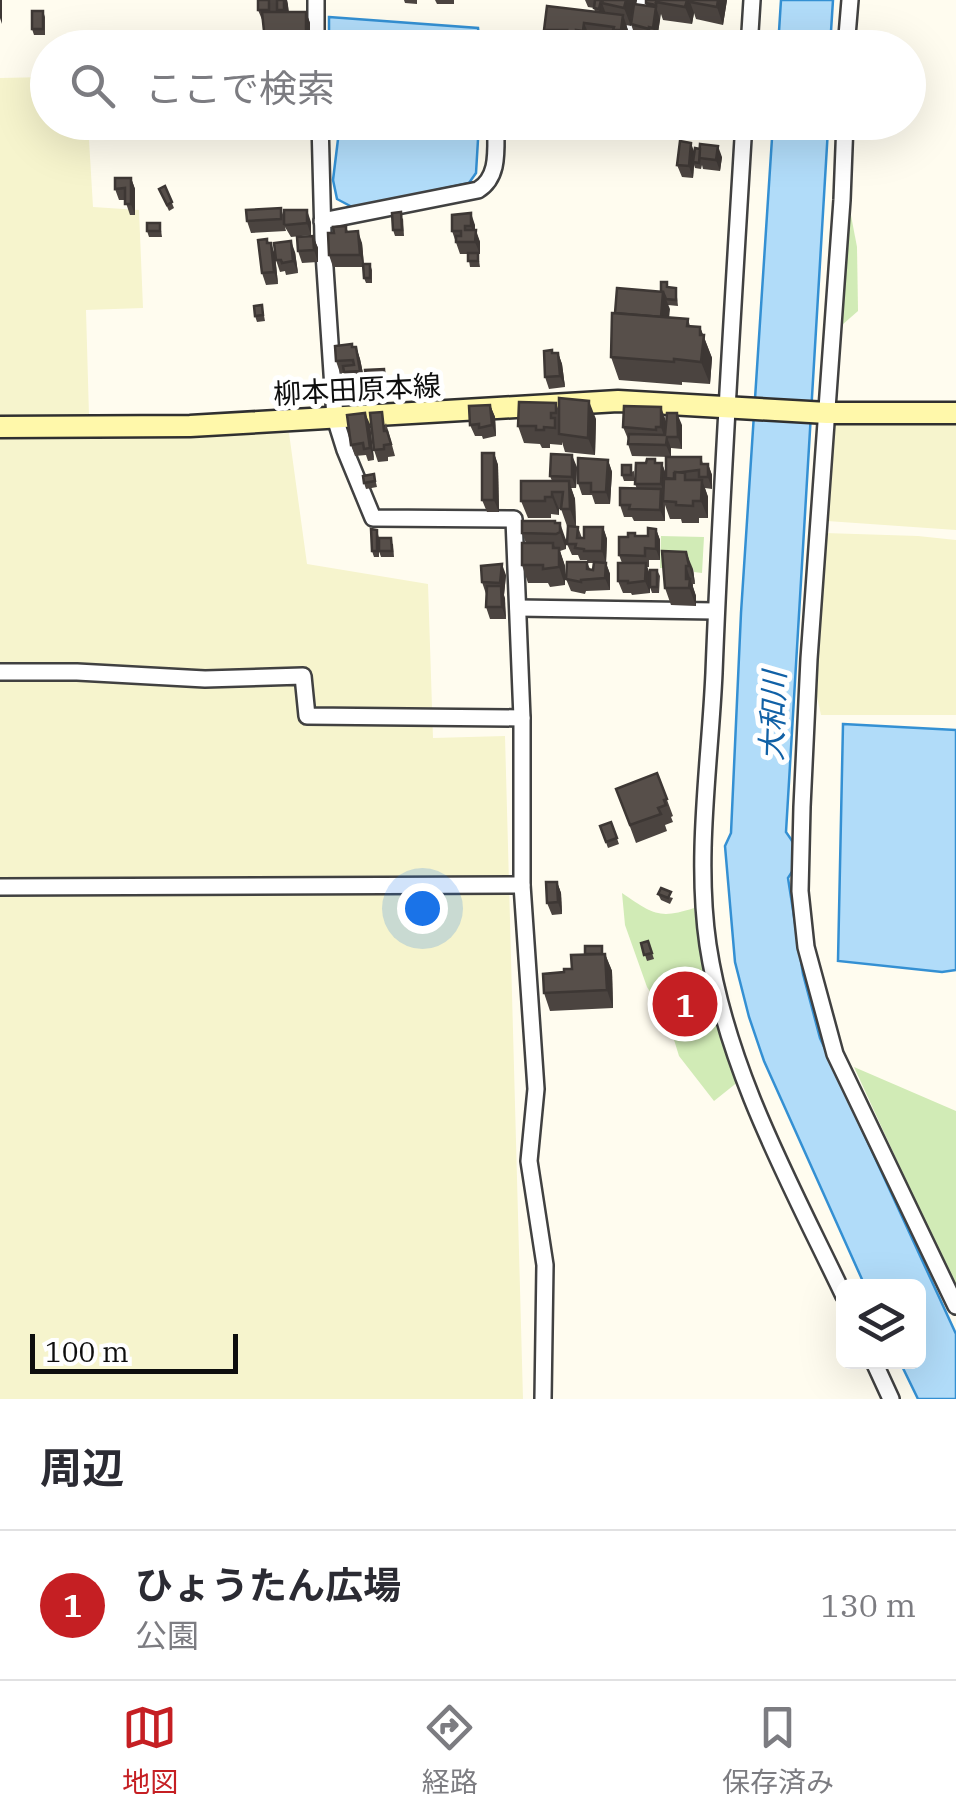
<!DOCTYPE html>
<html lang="ja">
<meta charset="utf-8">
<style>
body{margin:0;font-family:"IBM Plex Serif","Noto Sans JP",serif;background:#f2f2f3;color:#2b2b33}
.controls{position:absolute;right:30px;bottom:30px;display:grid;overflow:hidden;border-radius:15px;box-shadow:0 10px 40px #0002}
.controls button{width:90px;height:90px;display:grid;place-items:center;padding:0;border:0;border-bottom:2px solid #e1e1e2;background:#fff;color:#2b2b33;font:50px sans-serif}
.scale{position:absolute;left:30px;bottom:25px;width:208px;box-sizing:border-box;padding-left:10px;border:5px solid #0e0e0e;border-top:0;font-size:28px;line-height:35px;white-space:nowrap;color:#0e0e0e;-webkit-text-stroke:8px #fff;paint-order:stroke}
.you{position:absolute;left:422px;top:908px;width:35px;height:35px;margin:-25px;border:8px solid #fff;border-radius:50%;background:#1a73e8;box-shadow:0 0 0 15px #1a73e833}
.badge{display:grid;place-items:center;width:65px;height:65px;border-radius:50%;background:#c51f23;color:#fff;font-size:32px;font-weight:700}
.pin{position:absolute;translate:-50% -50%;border:5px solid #fff;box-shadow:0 2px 10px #0006}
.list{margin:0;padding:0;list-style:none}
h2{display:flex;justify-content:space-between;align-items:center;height:130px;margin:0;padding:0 40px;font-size:42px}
h2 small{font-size:32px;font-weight:400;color:#7c7c81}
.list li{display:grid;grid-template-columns:65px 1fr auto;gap:30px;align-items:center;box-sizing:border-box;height:150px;padding:0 40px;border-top:2px solid #e1e1e2}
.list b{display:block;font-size:38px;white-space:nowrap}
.list p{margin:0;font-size:32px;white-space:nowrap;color:#7c7c81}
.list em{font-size:32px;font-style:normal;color:#7c7c81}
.icon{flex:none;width:55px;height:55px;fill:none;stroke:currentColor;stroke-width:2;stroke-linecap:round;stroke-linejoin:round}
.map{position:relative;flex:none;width:956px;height:1399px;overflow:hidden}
.search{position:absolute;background:#fff;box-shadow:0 10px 40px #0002;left:30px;right:30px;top:30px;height:110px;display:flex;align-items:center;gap:25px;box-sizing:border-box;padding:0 35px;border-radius:55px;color:#7c7c81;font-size:38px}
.sheet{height:280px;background:#fff}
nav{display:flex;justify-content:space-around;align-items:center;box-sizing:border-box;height:140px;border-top:2px solid #e1e1e2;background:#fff;font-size:28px;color:#7c7c81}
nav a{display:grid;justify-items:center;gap:5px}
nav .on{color:#c51f23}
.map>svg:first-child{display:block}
.farmland{fill:#f6f4cd}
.green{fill:#d1ebb6}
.water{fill:#b1dcf9;stroke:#3490d3;stroke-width:2.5}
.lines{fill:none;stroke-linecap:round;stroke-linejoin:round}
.street-casing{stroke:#414141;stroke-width:20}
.secondary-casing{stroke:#303030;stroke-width:25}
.street{stroke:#fff;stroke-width:15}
.secondary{stroke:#fff8aa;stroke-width:20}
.wall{fill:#4b4440}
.shaded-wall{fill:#3d3734}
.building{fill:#574f4a;stroke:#3d3734;stroke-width:2.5}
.labels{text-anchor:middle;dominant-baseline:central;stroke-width:10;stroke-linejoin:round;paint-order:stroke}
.street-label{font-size:28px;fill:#0e0e0e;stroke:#fff}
.water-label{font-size:30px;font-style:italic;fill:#1161a6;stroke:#fff}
</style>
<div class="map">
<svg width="956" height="1399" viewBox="0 0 956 1399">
<rect width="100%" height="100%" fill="#fffcef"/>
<g class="farmland">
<polygon points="47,77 48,122 88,123 93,207 139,210 143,308 86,310 89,416 0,415 0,78"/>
<polygon points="956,422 956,530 827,521 833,427 836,423"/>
<polygon points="289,433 307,564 428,584 433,738 505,736 523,1399 0,1399 0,439"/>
<polygon points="825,533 918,536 956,540 956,715 821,715 815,688"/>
</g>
<g class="green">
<polygon points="849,205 857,247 858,311 842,325"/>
<polygon points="661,536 704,537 702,573 694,572 693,568 660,568"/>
<path d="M622 893C652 913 658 920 694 908 702 967 714 1026 739 1081L714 1101 679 1056 668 1020 647 987 625 925Z"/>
<polygon points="854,1067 956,1111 956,1289"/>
</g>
<g class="water">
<polygon points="781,0 833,0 830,47 778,47"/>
<polygon points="329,17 478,28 480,47 329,47"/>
<polygon points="340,123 479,123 476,173 469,183 354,208 337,199 333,180"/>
<path d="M773 123H837L828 129 786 832C800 851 802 858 788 878L803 974 820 1038 956 1334V1399H918L900 1362H918V1286H865L764 1061 749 1017 735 962 725 846 731 833 741 613Z"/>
<polygon points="843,724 956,730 956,970 942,972 838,961"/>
</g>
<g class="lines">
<defs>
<g id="street">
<polyline points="316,48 316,0"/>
<polyline points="630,48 639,0"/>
<polyline points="749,48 752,0"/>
<polyline points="846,48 850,0"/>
<polyline points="320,122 323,238 335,418 345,450 373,518 514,519 522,718 522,885 536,1089 529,1161 545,1265 543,1399"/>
<path d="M744 122C733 306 721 490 714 673 710 762 695 857 708 945 727 1070 790 1183 844 1296"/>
<polyline points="845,122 842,200 809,659 802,807 800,891 806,947 835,1054 956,1306"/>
<path d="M322 221 478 190C501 176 495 146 496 122"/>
<polyline points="518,608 715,611"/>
<polyline points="0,672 77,672 205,679 303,676 307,716 522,718"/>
<polyline points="0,887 522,885"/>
<polyline points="874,1362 891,1399"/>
</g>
<polyline id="secondary" points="0,427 190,426 618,401 827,413 956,413"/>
</defs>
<use href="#street" class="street-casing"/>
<use href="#secondary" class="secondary-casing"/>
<use href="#street" class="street"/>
<use href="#secondary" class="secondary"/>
</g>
<g class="wall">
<polygon points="258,0 287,0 289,12 306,12 310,23 310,44 268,43 264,31 263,22 258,10"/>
<polygon points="404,0 417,0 417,4 405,3"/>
<polygon points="435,0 454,0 454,4 437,4"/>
<polygon points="585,0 637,0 636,4 647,5 646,3 727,0 723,25 696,19 694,13 692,24 663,20 661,14 657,39 654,39 653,41 635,36 631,24 631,26 626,25 629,33 627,48 598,48 596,41 591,40 590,48 550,47 544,30 595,12 594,8 588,7"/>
<polygon points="43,11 45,17 45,35 34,35 32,29"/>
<polygon points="284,122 309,122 309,128 285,125"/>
<polygon points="643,122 729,122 727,136 675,129 675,132 664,130 663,128 645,127"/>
<polygon points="694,152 722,157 720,171 703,169 702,165 701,169 695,168 694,165 693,178 682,177 677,165"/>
<polygon points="131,178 135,189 135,215 130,215 125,200 119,200 115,189"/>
<polygon points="165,186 174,208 169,211 159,189"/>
<polygon points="281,208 284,218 311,222 311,235 291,237 285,227 286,231 251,233 247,221"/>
<polygon points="452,215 475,225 475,230 480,242 480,254 478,254 480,267 470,267 468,254 460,254 452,231"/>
<polygon points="403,218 404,236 395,236 393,230"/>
<polygon points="160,223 162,237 149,237 147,231"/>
<polygon points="346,226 348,232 362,243 364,264 370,264 372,270 372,283 366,283 364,278 363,267 333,267 329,255 334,233"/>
<polygon points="313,236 318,248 318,262 302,263 298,251"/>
<polygon points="267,239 275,255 278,284 266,285 262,273"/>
<polygon points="295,252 298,273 286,275 285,271 280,272 276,260"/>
<polygon points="668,287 676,288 678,306 668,305 669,318 688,319 690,326 700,327 712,358 710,384 682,382 682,385 619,380 611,357 661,292"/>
<polygon points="262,305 265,321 257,322 255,316"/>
<polygon points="353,347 356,347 360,359 365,383 358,383 360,396 341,397 338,391 347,380 344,373 340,373 336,361"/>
<polygon points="558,353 562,364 565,387 549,389 545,377"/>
<polygon points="384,369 388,380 389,394 370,395 366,383"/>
<polygon points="556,403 559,411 596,419 595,455 565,452 562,442 562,445 550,444 550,448 542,448 540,444 524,443 518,426"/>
<polygon points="490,405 495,417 496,436 483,439 482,436 475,436 470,425"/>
<polygon points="665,418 665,435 682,425 682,449 671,448 671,457 632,456 628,444 628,439 623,427"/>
<polygon points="386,423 395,456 388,457 388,461 378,462 374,450"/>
<polygon points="370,424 374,460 368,461 366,455 355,456 351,445"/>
<polygon points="494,453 498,465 499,512 487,512 482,500"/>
<polygon points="701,457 703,464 708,464 712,475 712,489 705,488 708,497 708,518 699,518 699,523 682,523 681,519 670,519 665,505 665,521 634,521 632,517 624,517 620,505 637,489 635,484 646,463 655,459 656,463 662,463 666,475"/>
<polygon points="608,460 612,472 610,504 595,504 592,495 582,495 578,483"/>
<polygon points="577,467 576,488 571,488 575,499 576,526 567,526 561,509 559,509 559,515 551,514 551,518 528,518 521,501 552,481 550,476"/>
<polygon points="634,471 634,481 624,481 622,475"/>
<polygon points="374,474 377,487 366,489 364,483"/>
<polygon points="556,523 566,540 566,549 560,551 565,566 565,585 550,587 548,583 528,583 522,565 526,543 522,533"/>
<polygon points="578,527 582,538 603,527 607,539 606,563 610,574 610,590 586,591 585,594 571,591 566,579 587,562 590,569 593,570 594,563 588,563 587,560 580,560 578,555 572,555 567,544"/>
<polygon points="656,529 660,540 660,560 649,560 649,567 647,567 650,575 650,593 632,595 631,593 623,593 618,581 622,563 619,555 628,537 648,536"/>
<polygon points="377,530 379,538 393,544 394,557 381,557 379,551 379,557 374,557 372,551"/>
<polygon points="662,551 693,569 695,584 693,584 693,587 696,596 696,606 671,605 665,588"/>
<polygon points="657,570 660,576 659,593 652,593 650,587"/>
<polygon points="506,575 504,595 506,619 490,619 486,607 486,594 482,582"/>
<polygon points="657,773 673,816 671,817 673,822 665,825 667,831 636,843 616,789"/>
<polygon points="611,822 619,844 608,848 600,826"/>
<polygon points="557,882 561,893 562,914 552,915 547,903"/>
<polygon points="658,894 673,898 670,904 661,900"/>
<polygon points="648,941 654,959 647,961 641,943"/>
<polygon points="605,954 612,971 613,1008 550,1011 544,993 564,972"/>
</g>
<g class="shaded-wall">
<polygon points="0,0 2,0 2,24 0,18"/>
<polygon points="284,0 287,0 288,5 289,22 284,10"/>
<polygon points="601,0 610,0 602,3 607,17 605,26 599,9"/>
<polygon points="626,0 637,0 631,26 624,8"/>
<polygon points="687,0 697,0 690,2 694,13 692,24 685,7"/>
<polygon points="718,0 727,0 723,25 717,7"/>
<polygon points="656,7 660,19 657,39 653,28"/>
<polygon points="306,12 310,23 310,44 306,32"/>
<polygon points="623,15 629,33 627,48 621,30"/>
<polygon points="584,23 591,40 590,48 583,31"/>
<polygon points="722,122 729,122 727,136"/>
<polygon points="691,143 695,154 693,178 689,166"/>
<polygon points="718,146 722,157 720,171 716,160"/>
<polygon points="131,178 135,189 135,215 131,204"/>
<polygon points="307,210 311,222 311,235 307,223"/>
<polygon points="471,213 475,225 475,238 471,226"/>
<polygon points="476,230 480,242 480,254 475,242"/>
<polygon points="358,231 362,243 364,267 360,255"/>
<polygon points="313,236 318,248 318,262 314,250"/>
<polygon points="291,241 295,252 298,273 293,261"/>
<polygon points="271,243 275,255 278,284 274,272"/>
<polygon points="663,292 670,309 667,338 661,321"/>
<polygon points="700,327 712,358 710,384 701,362"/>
<polygon points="356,347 360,359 365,383 360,371"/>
<polygon points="558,353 562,364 565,387 560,376"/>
<polygon points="384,369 388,380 389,394 385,382"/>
<polygon points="589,401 596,419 595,455 588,438"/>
<polygon points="490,405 495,417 496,436 492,425"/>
<polygon points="661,407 665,418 665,439 661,427"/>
<polygon points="365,413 370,424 374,460 370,448"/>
<polygon points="677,413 682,425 682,449 678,437"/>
<polygon points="667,437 671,448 671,457 666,445"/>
<polygon points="494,453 498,465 499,512 494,500"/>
<polygon points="572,455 577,467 576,488 572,477"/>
<polygon points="608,460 612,472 610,504 606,492"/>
<polygon points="662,463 666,475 665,496 661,484"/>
<polygon points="708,464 712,475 712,489 708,477"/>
<polygon points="702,480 708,497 708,518 701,501"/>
<polygon points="569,481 575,499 576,526 570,509"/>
<polygon points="661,489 665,501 663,501 665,521 660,510"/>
<polygon points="552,492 559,509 559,515 552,497"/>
<polygon points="560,523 566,540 566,549 560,532"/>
<polygon points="603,527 607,539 606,563 602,551"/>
<polygon points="656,529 660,540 660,560 656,549"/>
<polygon points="553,543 559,558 559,548 565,566 565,585 559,567"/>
<polygon points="686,552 693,569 695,584 689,566"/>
<polygon points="606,563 610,574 610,590 605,578"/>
<polygon points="646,563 650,575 650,593 645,581"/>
<polygon points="502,564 506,575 504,595 500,583"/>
<polygon points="686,566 696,596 696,606 686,579"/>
<polygon points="501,586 505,598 506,619 502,607"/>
<polygon points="557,882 561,893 562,914 558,902"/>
<polygon points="605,954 612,971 613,1008 607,990"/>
</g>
<g class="building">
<rect x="258" y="0" width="11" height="10"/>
<rect x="277" y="0" width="7" height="10"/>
<polygon points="595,0 601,0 599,9 594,8"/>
<polygon points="603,0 626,0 624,8 602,3"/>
<polygon points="646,0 657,0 656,5 646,3"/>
<polygon points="657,0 687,0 685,7 656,2"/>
<polygon points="690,0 718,0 717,7 690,2"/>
<polygon points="634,4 656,7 653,28 649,27 649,29 631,24"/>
<polygon points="547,6 623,15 621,30 613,30 614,27 584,23 583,31 576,30 576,34 566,33 567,30 544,30"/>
<rect x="32" y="11" width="11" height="18"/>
<polygon points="262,12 306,12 306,32 264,31"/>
<polygon points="597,33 620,36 619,43 596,40"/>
<rect x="281" y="44" width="25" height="4"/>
<polygon points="680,141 691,143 689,166 677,165"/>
<polygon points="700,144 718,146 716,160 699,158"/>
<polygon points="695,148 700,149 699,163 693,162"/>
<polygon points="115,178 131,178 131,204 125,204 125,188 115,189"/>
<polygon points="165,186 172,202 167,205 159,189"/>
<polygon points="281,208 281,219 247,221 246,210"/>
<polygon points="284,210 307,210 307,223 286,225 284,224"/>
<polygon points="401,212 402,230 393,230 392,213"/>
<polygon points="471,213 471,226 465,226 465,230 476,230 475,242 456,242 456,236 461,236 461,231 452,231 452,215"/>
<rect x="147" y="223" width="13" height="8"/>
<polygon points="346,226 346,232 358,231 360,255 329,255 328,233 334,233 333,227"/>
<polygon points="313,236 314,250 298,251 297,237"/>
<polygon points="267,239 267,243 271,243 274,272 262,273 258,240"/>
<polygon points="291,241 293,261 282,263 281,260 276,260 274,243"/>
<rect x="468" y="253" width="10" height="8"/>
<polygon points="363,264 370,264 370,278 364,278"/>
<polygon points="661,282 667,282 667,287 676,288 676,300 666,299 663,292 661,292"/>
<polygon points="617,288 663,292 661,317 615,313"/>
<polygon points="262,305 263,315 255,316 254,306"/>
<polygon points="612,313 688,319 687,326 700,327 700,335 704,335 701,362 674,359 674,362 611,357"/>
<polygon points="352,344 352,347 356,347 360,371 344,372 343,366 354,365 353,360 336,361 335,346"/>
<polygon points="552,350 552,353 558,353 560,376 545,377 544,351"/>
<polygon points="384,369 385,382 366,383 365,370"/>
<polygon points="357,380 358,390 338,391 338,381"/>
<polygon points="559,398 589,401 588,438 559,434"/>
<polygon points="519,402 556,403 556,413 551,413 551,418 555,418 555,428 544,427 544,430 536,430 536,426 518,426"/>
<polygon points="490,405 492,425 479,428 479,424 470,425 469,406"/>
<polygon points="624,406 661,407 661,427 656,427 656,430 623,427"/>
<polygon points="382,412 384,431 387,431 391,444 384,445 384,449 374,450 370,413"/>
<polygon points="365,413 370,448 364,449 363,443 351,445 347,415"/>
<polygon points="667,413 677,413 678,437 667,437 666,445 628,444 629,434 665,435"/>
<rect x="482" y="453" width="12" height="47"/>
<polygon points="551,454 572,455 572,477 550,476"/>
<polygon points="666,457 701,457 701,464 708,464 708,477 699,477 699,470 674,473 674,479 666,478"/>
<polygon points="578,458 608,460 606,492 591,492 591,483 578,483"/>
<polygon points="647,459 655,459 655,463 662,463 661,484 635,484 636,463 646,463"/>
<rect x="622" y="465" width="9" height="10"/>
<polygon points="675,472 685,473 685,480 702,480 701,501 693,501 693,506 676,505 676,502 663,501 664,479 675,479"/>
<polygon points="374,474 375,481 364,483 363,476"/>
<polygon points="521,481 569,481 570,509 561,509 563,492 552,492 552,497 545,497 545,501 521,501"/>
<polygon points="620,488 661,489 660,510 629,509 630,505 620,505"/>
<polygon points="522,521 555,521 555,523 560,523 560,532 556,534 522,533"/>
<polygon points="568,526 578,527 577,538 584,538 584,527 603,527 602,551 584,551 584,549 575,548 576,544 567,544"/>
<polygon points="648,528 656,529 656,549 645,548 645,556 619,555 619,537 628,537 628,533 635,533 635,536 648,536"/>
<polygon points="371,529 377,530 377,551 372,551"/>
<polygon points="379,538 391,538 392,551 379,551"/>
<polygon points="522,543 553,543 553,548 559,548 559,567 543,569 543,565 522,565"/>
<polygon points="662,551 686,552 689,566 686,566 686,579 690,579 689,588 665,588"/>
<polygon points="567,562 587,562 587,569 593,570 594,562 606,563 605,578 581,580 581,582 566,579"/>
<polygon points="618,563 646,563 645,581 628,583 628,581 618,581"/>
<polygon points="502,564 500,583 482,582 481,566"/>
<rect x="650" y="570" width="7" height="17"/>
<polygon points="487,586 501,586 502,607 486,607"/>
<polygon points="657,773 667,799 664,800 666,805 658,808 661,814 630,825 616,789"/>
<polygon points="611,822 617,838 606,842 600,826"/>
<polygon points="546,882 557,882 558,902 547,903"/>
<polygon points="661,888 671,892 668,898 658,894"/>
<polygon points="648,941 652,953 644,955 641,943"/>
<rect x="585" y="946" width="17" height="8"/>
<polygon points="605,954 607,990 544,993 543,974 564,972 564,969 572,969 571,955"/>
</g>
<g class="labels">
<g class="street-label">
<text transform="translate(357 389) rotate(-3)">柳本田原本線</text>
</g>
<g class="water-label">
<text transform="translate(772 716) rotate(-88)">大和川</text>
</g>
</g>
</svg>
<div class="controls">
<button><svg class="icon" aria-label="layers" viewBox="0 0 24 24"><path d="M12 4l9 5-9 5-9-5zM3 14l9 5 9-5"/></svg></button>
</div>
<div class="scale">100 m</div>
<div class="you"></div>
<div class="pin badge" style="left:685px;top:1004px">1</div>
<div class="search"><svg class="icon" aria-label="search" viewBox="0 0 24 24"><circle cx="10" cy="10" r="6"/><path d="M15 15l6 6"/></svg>ここで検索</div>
</div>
<section class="sheet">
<h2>周辺<small></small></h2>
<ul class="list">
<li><span class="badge">1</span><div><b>ひょうたん広場</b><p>公園</p></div><em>130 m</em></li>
</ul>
</section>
<nav>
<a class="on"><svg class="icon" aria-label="map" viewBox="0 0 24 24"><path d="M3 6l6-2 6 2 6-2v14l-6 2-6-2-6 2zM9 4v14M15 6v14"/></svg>地図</a>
<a><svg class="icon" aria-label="directions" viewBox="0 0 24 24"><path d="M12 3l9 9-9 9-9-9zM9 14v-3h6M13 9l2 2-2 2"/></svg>経路</a>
<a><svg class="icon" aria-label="saved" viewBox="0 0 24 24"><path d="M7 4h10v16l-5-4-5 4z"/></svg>保存済み</a>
</nav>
